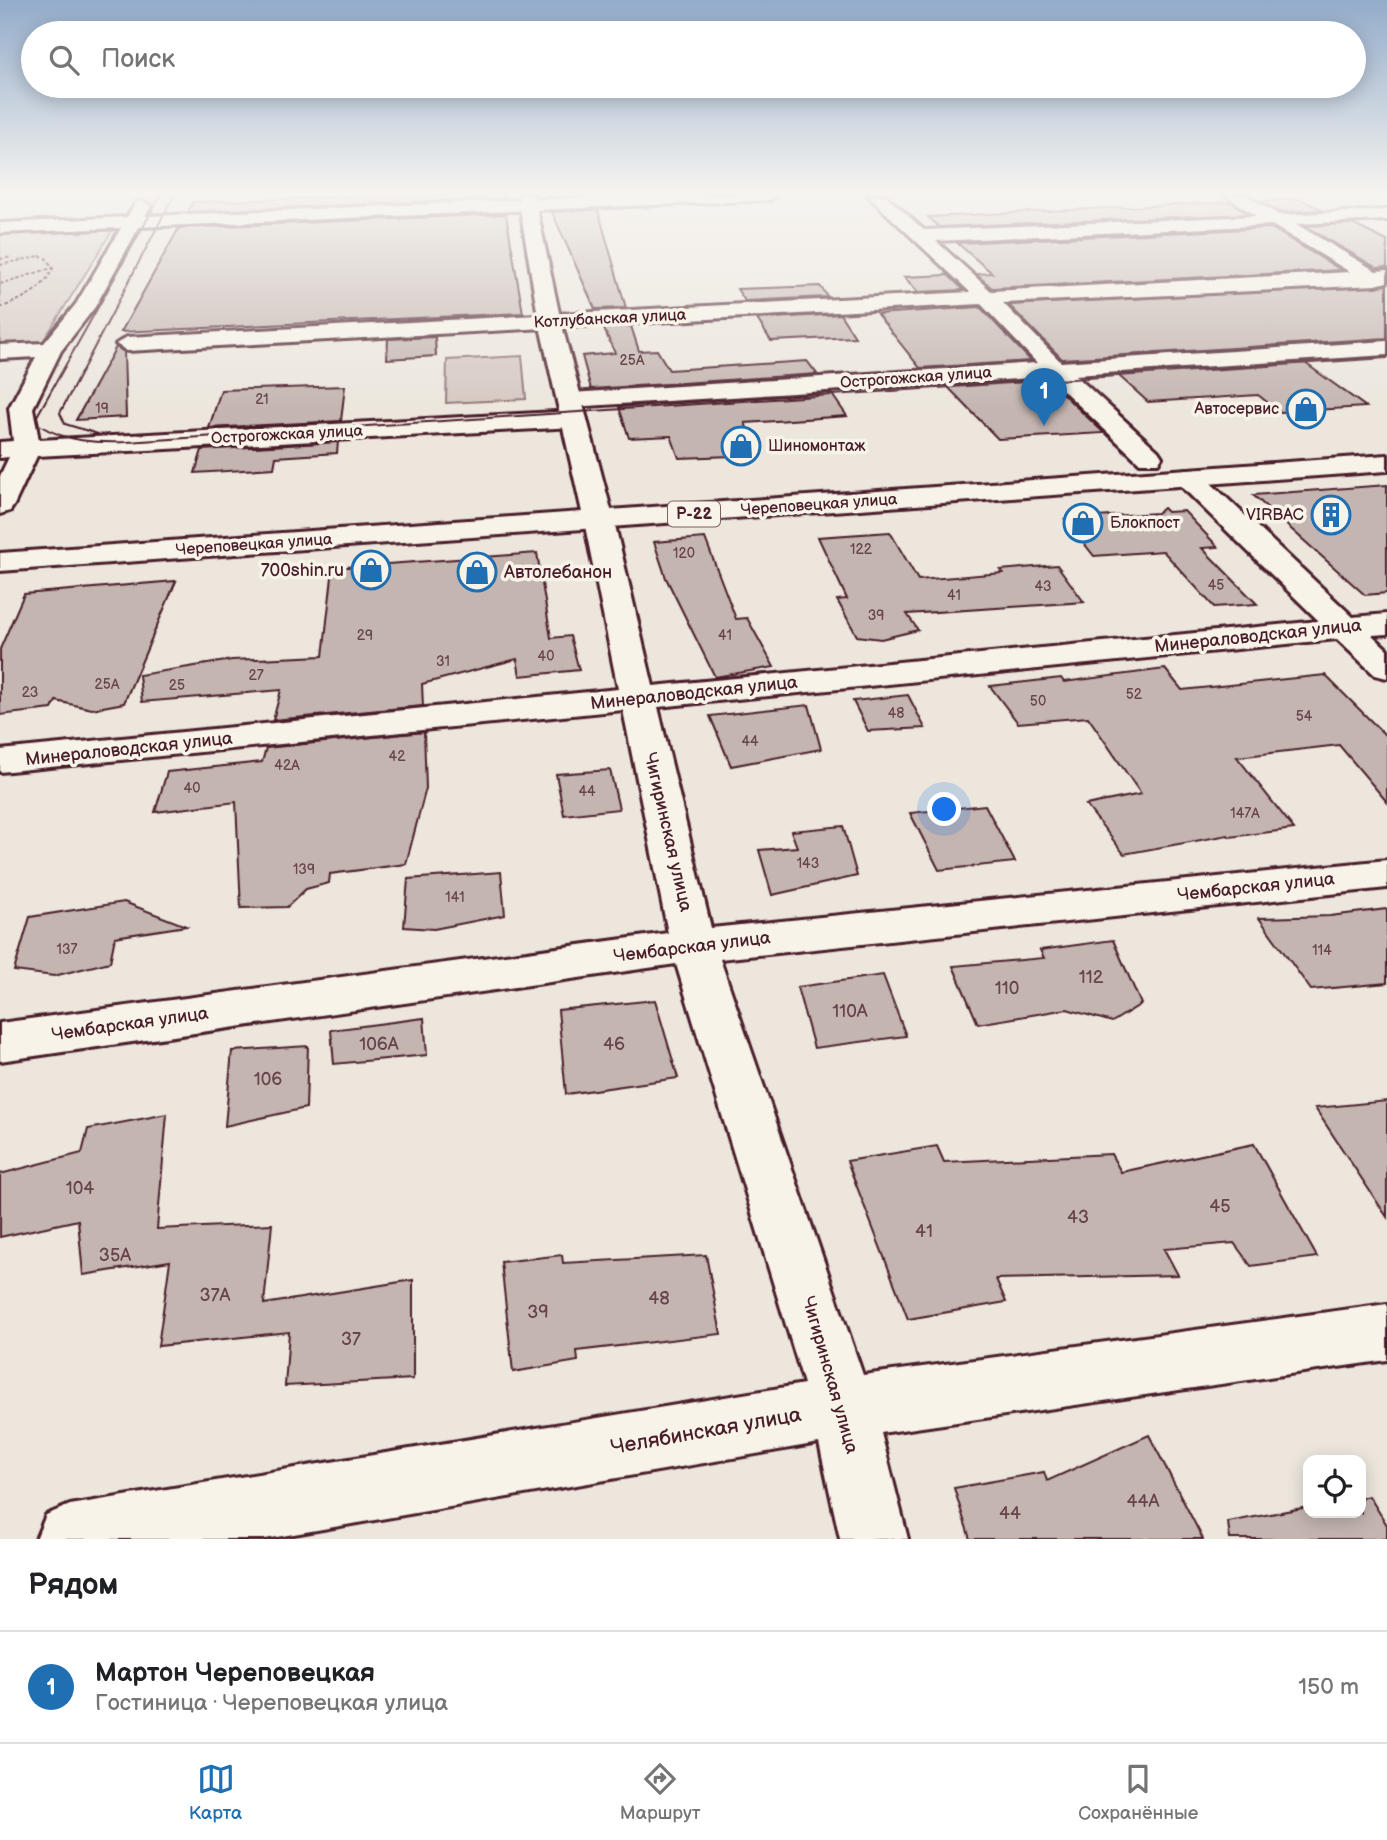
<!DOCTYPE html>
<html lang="ru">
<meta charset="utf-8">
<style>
body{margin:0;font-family:"Balsamiq Sans",sans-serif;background:#f2f2f2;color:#202124}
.controls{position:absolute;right:21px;bottom:21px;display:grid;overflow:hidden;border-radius:14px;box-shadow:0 4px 18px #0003}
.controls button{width:63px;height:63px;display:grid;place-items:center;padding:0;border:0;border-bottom:2px solid #e0e0e0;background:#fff;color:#202124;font:35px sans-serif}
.you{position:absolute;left:945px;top:810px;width:24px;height:24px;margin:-18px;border:5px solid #fff;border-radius:50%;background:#1a73e8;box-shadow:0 0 0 10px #1a73e833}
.badge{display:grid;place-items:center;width:46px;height:46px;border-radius:50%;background:#1f6fb2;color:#fff;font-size:23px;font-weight:700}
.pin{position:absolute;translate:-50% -58px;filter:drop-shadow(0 2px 4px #0008)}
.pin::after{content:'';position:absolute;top:37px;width:24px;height:21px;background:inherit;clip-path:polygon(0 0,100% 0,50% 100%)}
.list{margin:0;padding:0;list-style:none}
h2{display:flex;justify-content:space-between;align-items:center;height:91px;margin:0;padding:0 28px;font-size:30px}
h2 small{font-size:23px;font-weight:400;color:#757577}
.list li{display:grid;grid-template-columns:46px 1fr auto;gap:21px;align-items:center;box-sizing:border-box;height:112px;padding:0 28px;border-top:2px solid #e0e0e0}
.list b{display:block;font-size:26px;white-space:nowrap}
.list p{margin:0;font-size:23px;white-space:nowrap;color:#757577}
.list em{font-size:23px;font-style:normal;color:#757577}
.icon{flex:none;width:38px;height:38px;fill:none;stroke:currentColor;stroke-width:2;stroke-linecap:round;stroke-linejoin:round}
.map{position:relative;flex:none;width:1387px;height:1539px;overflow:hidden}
.search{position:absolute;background:#fff;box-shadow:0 4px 18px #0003;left:21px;right:21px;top:21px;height:77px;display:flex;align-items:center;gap:18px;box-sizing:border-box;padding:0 24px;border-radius:38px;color:#757577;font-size:26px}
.sheet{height:203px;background:#fff}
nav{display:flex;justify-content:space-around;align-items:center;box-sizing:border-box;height:98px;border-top:2px solid #e0e0e0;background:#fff;font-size:19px;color:#757577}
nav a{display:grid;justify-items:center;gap:4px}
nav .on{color:#1f6fb2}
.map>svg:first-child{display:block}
.green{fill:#d5c9c2;stroke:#907476;stroke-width:2}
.building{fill:#c4b5b0;stroke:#4a1f2b;stroke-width:2}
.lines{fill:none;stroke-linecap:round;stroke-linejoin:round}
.street-casing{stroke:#4a1f2b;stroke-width:6}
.secondary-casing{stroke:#4a1f2b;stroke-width:6}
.highway-casing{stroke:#4a1f2b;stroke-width:6}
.path{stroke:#4a1f2b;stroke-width:2;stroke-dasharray:3.5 2.5;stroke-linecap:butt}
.street{fill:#f7f3e8;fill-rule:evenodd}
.secondary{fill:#f7f3e8;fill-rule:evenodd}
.highway{fill:#f7f3e8;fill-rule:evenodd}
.tram{stroke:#4a1f2b;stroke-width:2}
.labels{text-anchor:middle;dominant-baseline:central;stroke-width:7;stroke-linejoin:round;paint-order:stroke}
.number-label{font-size:14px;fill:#68444c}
.far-street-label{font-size:16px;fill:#4a1f2b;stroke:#f7f3e8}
.far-poi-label{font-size:16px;fill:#4a1f2b;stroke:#f7f3e8;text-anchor:end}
.shield{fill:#f7f3e8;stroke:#7e5f64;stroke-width:2}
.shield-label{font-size:16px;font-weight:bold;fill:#4a1f2b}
.poi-label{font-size:18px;fill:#4a1f2b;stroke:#f7f3e8;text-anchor:end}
.street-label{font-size:18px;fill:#4a1f2b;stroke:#f7f3e8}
.near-number-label{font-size:18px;fill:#68444c}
.near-street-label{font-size:21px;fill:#4a1f2b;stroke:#f7f3e8}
</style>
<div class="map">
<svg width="1387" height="1539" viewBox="0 0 1387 1539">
<rect width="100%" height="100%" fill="#ece6dd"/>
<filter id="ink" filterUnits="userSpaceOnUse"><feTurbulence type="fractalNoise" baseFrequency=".0143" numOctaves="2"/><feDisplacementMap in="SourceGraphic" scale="14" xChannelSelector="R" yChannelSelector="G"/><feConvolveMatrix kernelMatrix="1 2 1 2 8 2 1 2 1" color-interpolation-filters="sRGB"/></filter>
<g filter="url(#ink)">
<g class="green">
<polygon points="114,228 42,343 0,345 0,233"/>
<polygon points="522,356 526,399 446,403 447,360"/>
</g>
<g class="building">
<polygon points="395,195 503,195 503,198 188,212 193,202"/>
<polygon points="1299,199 1323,210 1280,212 1260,201"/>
<polygon points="1231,202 1248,214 939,227 928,217"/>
<polygon points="598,210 626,308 595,309 552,212"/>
<polygon points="506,214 523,313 121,332 179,228"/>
<polygon points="1352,224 1387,241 1387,267 1377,268 1305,226"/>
<polygon points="1271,228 1341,270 992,288 976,274 992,273 957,243"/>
<polygon points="948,275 964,290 918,292 904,277"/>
<polygon points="1387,285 1387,338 1062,359 1009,305"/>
<polygon points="820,286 828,297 745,301 737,289"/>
<polygon points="980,307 1031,361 920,368 877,314"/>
<polygon points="840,314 855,337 771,341 757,319"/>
<polygon points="631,326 639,351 657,350 669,370 807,361 817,374 591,389 582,356 615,353 603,327"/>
<polygon points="435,337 436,356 387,359 388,339"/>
<polygon points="116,347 124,352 126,417 76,420"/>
<polygon points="1305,363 1366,407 1280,412 1258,395 1148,402 1118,375"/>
<polygon points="1048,380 1104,433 998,439 947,386"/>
<polygon points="345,386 341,421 209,428 221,390"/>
<polygon points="831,393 847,416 745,423 759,455 679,458 671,436 629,438 619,407"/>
<polygon points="338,442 337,453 276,457 274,468 195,473 202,450"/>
<polygon points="1387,485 1387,593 1365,595 1253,495"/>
<polygon points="1163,508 1167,512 1184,511 1218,547 1202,548 1257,604 1214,607 1163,551 1094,556 1065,519 1157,513"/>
<polygon points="890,532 918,580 1003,573 1000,570 1057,565 1084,602 907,614 918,630 881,639 857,636 837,600 847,599 818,537"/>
<polygon points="705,538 736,619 747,618 774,667 715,677 666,578 654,542"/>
<polygon points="537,553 551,638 570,636 579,670 520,676 517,659 422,684 423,706 273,720 281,690 142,702 139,675 232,660 323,656 333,568"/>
<polygon points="176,581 124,703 92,709 56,701 52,709 0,715 0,649 24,594"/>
<polygon points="1165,669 1182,690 1325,675 1387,737 1387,802 1339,745 1237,757 1294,829 1230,837 1228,835 1124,854 1086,805 1141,794 1088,717 1018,723 990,686 1061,678 1064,682"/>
<polygon points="908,695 925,728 868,731 853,701"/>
<polygon points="809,705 821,749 731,766 710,716"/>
<polygon points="424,732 426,788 406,864 330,874 329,883 306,889 287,907 241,908 236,802 155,812 167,772 262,762 266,748"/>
<polygon points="610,770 619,809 564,815 556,774"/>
<polygon points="985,805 1015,862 939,870 910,813"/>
<polygon points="843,826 857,876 772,895 759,850 797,847 791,831"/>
<polygon points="501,872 505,915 434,929 404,927 408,879"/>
<polygon points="124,902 186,926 115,937 110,962 54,976 14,971 30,917"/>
<polygon points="1387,909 1387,983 1311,990 1259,918 1330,916"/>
<polygon points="1113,940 1141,1004 1112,1022 1067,1009 978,1024 953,966 1044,958 1040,950"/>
<polygon points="883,975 906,1036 814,1048 797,987"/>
<polygon points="655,1000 678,1078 566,1094 558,1010"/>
<polygon points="424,1018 427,1055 334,1064 331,1030"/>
<polygon points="308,1046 306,1108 225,1126 232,1051"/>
<polygon points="1387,1101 1387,1217 1315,1108"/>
<polygon points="167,1114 157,1229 272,1224 264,1304 413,1280 413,1379 285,1386 289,1332 158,1346 170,1261 83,1275 78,1220 0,1237 0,1174 82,1153 88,1129"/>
<polygon points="1254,1144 1317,1257 1251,1266 1234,1243 1164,1249 1178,1275 996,1279 1006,1302 908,1319 847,1161 937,1146 944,1162 1111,1154 1121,1172"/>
<polygon points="562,1255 563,1263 706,1255 721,1334 577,1351 578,1361 513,1372 501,1262"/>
<polygon points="1149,1435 1203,1539 970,1539 954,1488 1044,1472 1047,1481"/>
<polygon points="1369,1496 1387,1525 1387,1539 1230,1539 1228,1522 1308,1507 1308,1513 1361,1513 1361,1498"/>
</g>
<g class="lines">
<defs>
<g id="street">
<polygon points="641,195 778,195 770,200 139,227 95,307 61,351 33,408 39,440 574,411 583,414 587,419 583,424 574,427 37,456 14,505 10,511 0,514 0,476 9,457 0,458 0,442 13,441 9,408 36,357 0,359 0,345 44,343 76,304 121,228 0,233 0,223 127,217 136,202 142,201 151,206 145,216"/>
<path d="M867 195H885L924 230 1256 216 1225 195H1246L1279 215 1387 210V220L1296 224 1376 271 1387 270V282L1376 285 1003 303 1061 362 1387 341V355L1075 375 1158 451 1162 457 1158 463H1140L1049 377 571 407 562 405 559 400 562 395 571 393 1037 363 981 304 127 351 116 344 127 337 970 292ZM1272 225 1350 272 991 291 936 241Z"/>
<polygon points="1188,469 1198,471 1353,617 1387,614 1387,634 1372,635 1387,649 1387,678 1375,675 1337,639 658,707 711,928 1387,860 1387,888 720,959 863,1375 1387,1304 1387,1360 881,1433 908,1539 840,1539 819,1443 265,1539 36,1539 46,1515 70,1505 804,1384 676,964 0,1061 0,1023 668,933 623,710 0,772 0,750 618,689 584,521 589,515 599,512 609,515 614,521 653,686 1319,621 1178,483 1174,477 1178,471"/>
</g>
<polygon id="secondary" points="518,195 534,195 561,322 614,521 609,527 599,530 589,527 584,521 539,322"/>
<polygon id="highway" points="1387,455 1387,471 0,571 0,553"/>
</defs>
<use href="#street" class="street-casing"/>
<use href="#secondary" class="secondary-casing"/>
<use href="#highway" class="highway-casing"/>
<g class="path">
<polyline points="0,259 12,257"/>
<polyline points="0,265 40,256"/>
<polyline points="0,284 52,268"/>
<path d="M0 308C22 299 43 291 53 268L45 257 38 255"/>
</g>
<use href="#street" class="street"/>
<use href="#secondary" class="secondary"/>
<use href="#highway" class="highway"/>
<g class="tram">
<path d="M161 195 37 416 39 425C67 442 95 443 127 442L1387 358"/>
<polyline points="98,434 65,424 60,413 174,195"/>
</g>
</g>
</g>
<linearGradient id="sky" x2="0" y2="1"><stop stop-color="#93acca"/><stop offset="0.47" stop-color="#f6f4f0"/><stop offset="1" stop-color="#f6f4f0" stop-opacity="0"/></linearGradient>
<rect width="1387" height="411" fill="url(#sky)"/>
<defs>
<symbol id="shop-ring" viewBox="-11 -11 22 22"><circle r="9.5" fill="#f7f3e8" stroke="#1f6fb2" stroke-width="1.5"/><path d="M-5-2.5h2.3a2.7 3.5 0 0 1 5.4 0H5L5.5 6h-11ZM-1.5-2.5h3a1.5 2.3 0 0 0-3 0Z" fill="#1f6fb2"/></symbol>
<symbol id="building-ring" viewBox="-11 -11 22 22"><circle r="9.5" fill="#f7f3e8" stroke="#1f6fb2" stroke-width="1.5"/><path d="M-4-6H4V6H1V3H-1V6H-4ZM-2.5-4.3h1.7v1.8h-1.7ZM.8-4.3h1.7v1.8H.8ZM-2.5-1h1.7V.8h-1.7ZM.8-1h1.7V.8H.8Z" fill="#1f6fb2"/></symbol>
</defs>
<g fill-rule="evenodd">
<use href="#shop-ring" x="1284" y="387" width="44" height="44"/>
<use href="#shop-ring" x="719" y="424" width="44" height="44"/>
<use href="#building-ring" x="1309" y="493" width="44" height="44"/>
<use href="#shop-ring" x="1061" y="501" width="44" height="44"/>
<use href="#shop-ring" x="349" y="548" width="44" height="44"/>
<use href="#shop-ring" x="455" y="550" width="44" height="44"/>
</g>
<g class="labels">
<g class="number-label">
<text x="632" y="360">25А</text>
<text x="262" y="399">21</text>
<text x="102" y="408">19</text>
<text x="861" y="549">122</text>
<text x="684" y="553">120</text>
<text x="1216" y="585">45</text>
<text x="1043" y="586">43</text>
<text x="954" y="595">41</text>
<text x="876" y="615">39</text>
<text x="365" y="635">29</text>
<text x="725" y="635">41</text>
<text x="546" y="656">40</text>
<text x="443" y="661">31</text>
<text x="256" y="675">27</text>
<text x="107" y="684">25А</text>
<text x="177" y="685">25</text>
<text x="30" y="692">23</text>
<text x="1134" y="694">52</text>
<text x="1038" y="701">50</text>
<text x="896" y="713">48</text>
<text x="1304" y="716">54</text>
<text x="750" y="741">44</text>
<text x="397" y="756">42</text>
<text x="287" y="765">42А</text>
<text x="192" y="788">40</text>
<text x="587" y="791">44</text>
<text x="1245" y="813">147А</text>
<text x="808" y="863">143</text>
<text x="304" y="869">139</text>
<text x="455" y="897">141</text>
<text x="67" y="949">137</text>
<text x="1322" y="950">114</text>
</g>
<g class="far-street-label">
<text transform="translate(610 319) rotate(-3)">Котлубанская улица</text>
<text transform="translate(916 378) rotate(-4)">Острогожская улица</text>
<text transform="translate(287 435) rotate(-3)">Острогожская улица</text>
<text transform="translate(819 505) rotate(-4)">Череповецкая улица</text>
<text transform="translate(254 545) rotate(-4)">Череповецкая улица</text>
</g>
<g class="far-poi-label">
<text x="1279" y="409">Автосервис</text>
<text x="768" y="446" text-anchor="start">Шиномонтаж</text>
<text x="1304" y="515">VIRBAC</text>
<text x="1110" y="523" text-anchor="start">Блокпост</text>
</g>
<rect class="shield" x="668" y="501.5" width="52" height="25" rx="5"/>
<g class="shield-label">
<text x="694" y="514">Р-22</text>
</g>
<g class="poi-label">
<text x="344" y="570">700shin.ru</text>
<text x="504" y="572" text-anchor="start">Автолебанон</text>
</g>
<g class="street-label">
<text transform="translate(1258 636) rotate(-6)">Минераловодская улица</text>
<text transform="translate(694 693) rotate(-6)">Минераловодская улица</text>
<text transform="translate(129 749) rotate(-6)">Минераловодская улица</text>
<text transform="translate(668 832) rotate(77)">Чигиринская улица</text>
<text transform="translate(1256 887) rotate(-6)">Чембарская улица</text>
<text transform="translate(692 947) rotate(-7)">Чембарская улица</text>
<text transform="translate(130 1024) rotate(-8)">Чембарская улица</text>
<text transform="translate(830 1375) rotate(74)">Чигиринская улица</text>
</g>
<g class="near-number-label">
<text x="1091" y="977">112</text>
<text x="1007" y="988">110</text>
<text x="850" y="1011">110А</text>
<text x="379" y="1044">106А</text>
<text x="614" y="1044">46</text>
<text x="268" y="1079">106</text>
<text x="80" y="1188">104</text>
<text x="1220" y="1206">45</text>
<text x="1078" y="1217">43</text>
<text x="924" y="1231">41</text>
<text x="115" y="1255">35А</text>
<text x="215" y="1295">37А</text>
<text x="659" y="1298">48</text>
<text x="538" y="1312">39</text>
<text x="351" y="1339">37</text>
<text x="1143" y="1501">44А</text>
<text x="1010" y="1513">44</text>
</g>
<g class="near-street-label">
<text transform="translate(706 1431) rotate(-10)">Челябинская улица</text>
</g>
</g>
</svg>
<div class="controls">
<button><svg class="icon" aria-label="locate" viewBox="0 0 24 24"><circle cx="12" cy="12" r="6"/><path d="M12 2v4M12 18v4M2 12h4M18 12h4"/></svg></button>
</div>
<div class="you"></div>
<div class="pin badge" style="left:1044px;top:426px">1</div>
<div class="search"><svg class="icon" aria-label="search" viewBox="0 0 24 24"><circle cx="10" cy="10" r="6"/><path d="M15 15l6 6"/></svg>Поиск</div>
</div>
<section class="sheet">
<h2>Рядом<small></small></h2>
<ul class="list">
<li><span class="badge">1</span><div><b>Мартон Череповецкая</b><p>Гостиница · Череповецкая улица</p></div><em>150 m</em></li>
</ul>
</section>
<nav>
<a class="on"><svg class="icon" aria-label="map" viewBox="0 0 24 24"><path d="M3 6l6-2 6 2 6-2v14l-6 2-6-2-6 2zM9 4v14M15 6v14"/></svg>Карта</a>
<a><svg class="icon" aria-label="directions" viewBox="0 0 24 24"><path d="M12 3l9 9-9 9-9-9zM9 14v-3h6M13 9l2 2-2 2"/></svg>Маршрут</a>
<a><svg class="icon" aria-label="saved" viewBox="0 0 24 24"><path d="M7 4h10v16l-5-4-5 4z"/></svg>Сохранённые</a>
</nav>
